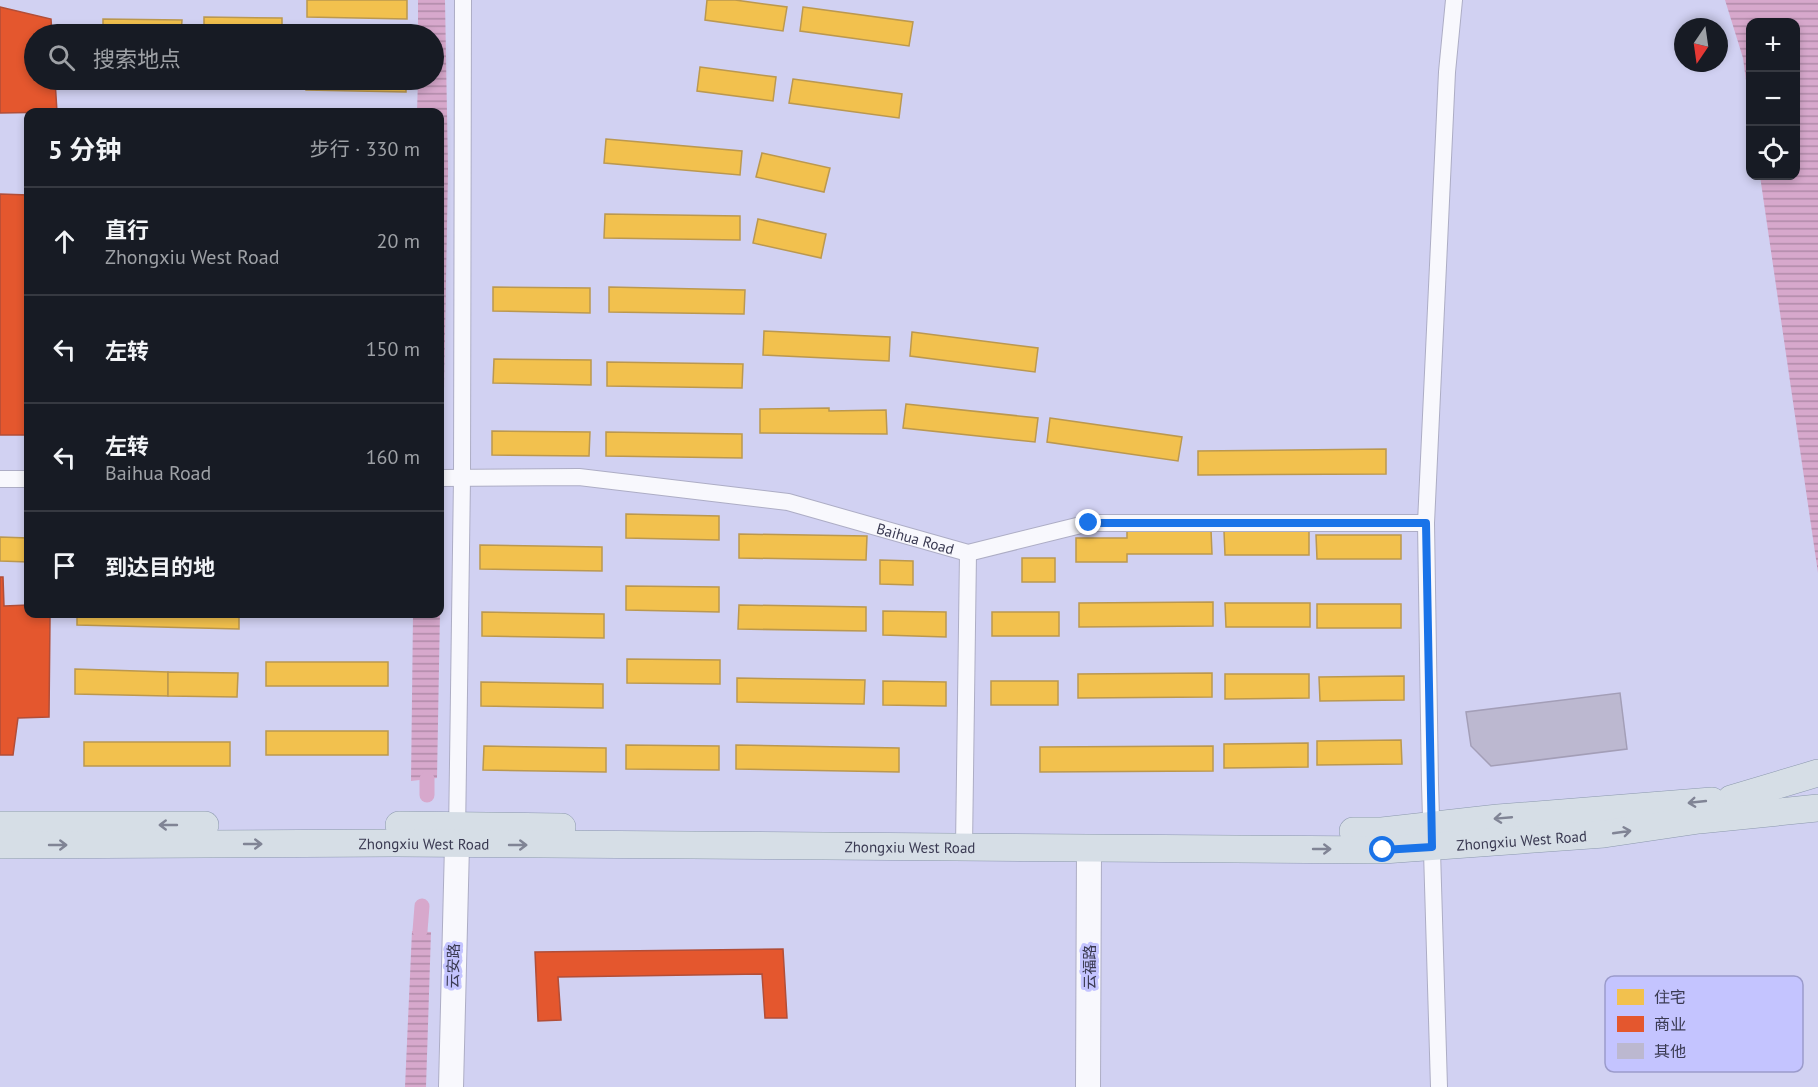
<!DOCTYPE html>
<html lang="zh">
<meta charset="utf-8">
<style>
body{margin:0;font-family:"PT Sans","Noto Sans SC",sans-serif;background:#242831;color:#f1f3f6}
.controls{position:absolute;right:18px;top:18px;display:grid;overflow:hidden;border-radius:12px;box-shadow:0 3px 9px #0003}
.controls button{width:54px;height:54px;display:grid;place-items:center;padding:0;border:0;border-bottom:2px solid #363941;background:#171b24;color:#f1f3f6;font:30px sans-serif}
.compass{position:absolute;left:1674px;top:18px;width:54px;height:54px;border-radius:50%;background:#171b24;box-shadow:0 3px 9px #0003;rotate:193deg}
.stop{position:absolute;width:18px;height:18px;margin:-14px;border:4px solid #1a73e8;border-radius:50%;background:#fff}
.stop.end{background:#1a73e8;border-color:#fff;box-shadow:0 2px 6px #0008}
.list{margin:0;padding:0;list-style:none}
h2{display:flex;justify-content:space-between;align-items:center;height:78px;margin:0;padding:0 24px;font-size:26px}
h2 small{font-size:20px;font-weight:400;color:#9ea1a6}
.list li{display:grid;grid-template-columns:39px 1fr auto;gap:18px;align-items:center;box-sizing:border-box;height:108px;padding:0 24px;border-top:2px solid #363941}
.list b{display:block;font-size:22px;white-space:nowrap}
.list p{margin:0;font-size:20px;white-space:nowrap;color:#9ea1a6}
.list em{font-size:20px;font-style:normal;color:#9ea1a6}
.icon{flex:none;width:33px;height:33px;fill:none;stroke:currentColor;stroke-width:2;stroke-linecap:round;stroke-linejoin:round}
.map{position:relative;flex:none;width:1818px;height:1087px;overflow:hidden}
.search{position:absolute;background:#171b24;box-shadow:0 3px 9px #0003;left:24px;top:24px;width:420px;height:66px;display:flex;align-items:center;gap:15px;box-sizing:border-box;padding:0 21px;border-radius:33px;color:#9ea1a6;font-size:22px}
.panel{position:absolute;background:#171b24;box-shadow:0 3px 9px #0003;left:24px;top:108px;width:420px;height:510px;border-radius:12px}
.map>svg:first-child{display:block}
.water{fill:url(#water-rules)}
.homes{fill:#f2c14e;stroke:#bb984f;stroke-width:1.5}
.shops{fill:#e4572e;stroke:#b14e39;stroke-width:1.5}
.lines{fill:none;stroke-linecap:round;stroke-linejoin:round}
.canal{stroke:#d7a8cc;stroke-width:15}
.building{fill:#bcb8d0;stroke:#a39eb7;stroke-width:1.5}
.street-casing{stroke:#adadc5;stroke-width:18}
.secondary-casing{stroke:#adadc5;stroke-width:26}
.primary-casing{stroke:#8b98ad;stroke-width:28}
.street{stroke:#f8f8fd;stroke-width:16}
.secondary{stroke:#f8f8fd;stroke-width:24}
.primary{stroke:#d6dee6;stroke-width:27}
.oneway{stroke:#808495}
.route{stroke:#1a73e8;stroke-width:8}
.labels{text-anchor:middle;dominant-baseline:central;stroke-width:6;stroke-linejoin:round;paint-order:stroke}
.street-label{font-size:15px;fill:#3a3a52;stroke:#c4c4ff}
.key{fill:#c4c4ff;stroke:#9b9bcb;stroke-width:1.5}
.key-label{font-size:16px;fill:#3a3a52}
</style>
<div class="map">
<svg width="1818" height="1087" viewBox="0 0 1818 1087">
<defs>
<pattern id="water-rules" width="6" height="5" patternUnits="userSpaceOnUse" patternTransform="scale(1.5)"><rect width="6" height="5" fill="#d7a8cc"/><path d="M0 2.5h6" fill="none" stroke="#af8aa8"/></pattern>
</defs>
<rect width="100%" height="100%" fill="#d1d1f2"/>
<g class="water">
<polygon points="418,0 445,0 448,170 437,778 411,781 413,614 440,614 440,112 417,112 418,80 434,80 434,34 418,34"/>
<polygon points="1725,0 1818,0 1818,573 1760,176 1796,176 1796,22 1750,22 1750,110 1743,58"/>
<polygon points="412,931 431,932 426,1087 405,1087"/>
</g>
<g class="homes">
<polygon points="307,0 407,0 407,19 307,17"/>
<polygon points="707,0 735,0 787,7 783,31 705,20"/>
<polygon points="803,7 913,22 909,46 800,31"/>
<polygon points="204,17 282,18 282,34 204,34"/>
<polygon points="103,19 182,20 181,34 103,34"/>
<polygon points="700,67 776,77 773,101 697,91"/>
<polygon points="793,79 902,94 899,118 789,103"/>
<polygon points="306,80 406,80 406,92 306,90"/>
<polygon points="606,139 742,151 740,175 604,163"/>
<polygon points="762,153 830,168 824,192 756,177"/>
<polygon points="605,214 740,216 740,240 604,238"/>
<polygon points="758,219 826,234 821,258 753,243"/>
<polygon points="493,287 590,288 590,313 493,311"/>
<polygon points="609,287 745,290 744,314 609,312"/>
<polygon points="764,331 890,337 889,361 763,355"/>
<polygon points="912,332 1038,348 1035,372 910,356"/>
<polygon points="494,359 591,360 591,385 493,383"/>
<polygon points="607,362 743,364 742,388 607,386"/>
<polygon points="906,404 1038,418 1035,442 903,428"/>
<polygon points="829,408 829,411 886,410 887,434 760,433 760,409"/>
<polygon points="1050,418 1182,437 1178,461 1047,442"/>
<polygon points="492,431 590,432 589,456 492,455"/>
<polygon points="606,432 742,434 742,458 606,456"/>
<polygon points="1386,449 1386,474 1198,475 1198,451"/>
<polygon points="626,514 719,516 719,540 626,538"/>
<polygon points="1127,530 1211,530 1212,554 1127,554 1127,562 1076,562 1076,538 1127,538"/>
<polygon points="1224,531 1309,531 1309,555 1225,555"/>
<polygon points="739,534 867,536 866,560 739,558"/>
<polygon points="1316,535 1401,535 1401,559 1317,559"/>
<polygon points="0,537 28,538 28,562 0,561"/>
<polygon points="480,545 602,547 602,571 480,569"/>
<rect x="1022" y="558" width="33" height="24"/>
<polygon points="880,560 913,561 913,585 880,584"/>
<polygon points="626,586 719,587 719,612 626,610"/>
<polygon points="1213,602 1213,626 1079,627 1079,603"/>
<polygon points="1225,603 1310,603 1310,627 1226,627"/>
<rect x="1317" y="604" width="84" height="24"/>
<polygon points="739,605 866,607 866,631 738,629"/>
<polygon points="883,611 946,612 946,637 883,635"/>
<polygon points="482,612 604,614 604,638 482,636"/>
<rect x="992" y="612" width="67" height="24"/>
<polygon points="77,614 239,614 239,629 77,625"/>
<polygon points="627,659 720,660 720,684 627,683"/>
<rect x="266" y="662" width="122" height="24"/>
<polygon points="75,669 168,672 168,696 75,694"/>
<polygon points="168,672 238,673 237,697 168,696"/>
<polygon points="1212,673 1212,697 1078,698 1078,674"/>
<polygon points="1225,674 1309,674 1309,698 1225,699"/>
<polygon points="1404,676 1404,700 1320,701 1319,677"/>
<polygon points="737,678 865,680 864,704 737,702"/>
<polygon points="883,681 946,682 946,706 883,705"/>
<rect x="991" y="681" width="67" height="24"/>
<polygon points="481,682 603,684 603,708 481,706"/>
<rect x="266" y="731" width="122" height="24"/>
<polygon points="1401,740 1402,764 1317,765 1317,741"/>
<rect x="84" y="742" width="146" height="24"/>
<polygon points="1308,743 1308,767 1224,768 1224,744"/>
<polygon points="626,745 719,746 719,770 626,769"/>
<polygon points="736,745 899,748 899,772 736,769"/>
<polygon points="484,746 606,748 606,772 483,770"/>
<polygon points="1213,746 1213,771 1040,772 1040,747"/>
</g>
<g class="shops">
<polygon points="0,7 51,19 52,34 34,34 34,80 55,80 57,112 0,113"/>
<polygon points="0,194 28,195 28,435 0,435"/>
<polygon points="0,577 3,577 4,606 28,605 28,614 48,614 50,617 49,717 18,718 13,755 0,755"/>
<polygon points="783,949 787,1018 765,1018 762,974 558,977 561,1020 538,1021 535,952"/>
</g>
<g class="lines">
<g class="canal">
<polyline points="427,779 427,795"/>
<polyline points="420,931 422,906"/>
</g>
</g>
<polygon class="building" points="1620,693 1627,749 1491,766 1471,746 1466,712"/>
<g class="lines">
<defs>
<g id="street">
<path id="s1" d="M440 478 579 477 788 502 968 553 1089 523H1426"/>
<polyline points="0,479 28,479"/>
<polyline points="457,835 462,478 463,0"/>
<polyline points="964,847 968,553"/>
<polyline points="1439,1087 1430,784 1426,523 1447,72 1454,0"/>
</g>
<g id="secondary">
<polyline points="451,1087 457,845"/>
<polyline points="1088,1087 1089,848"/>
</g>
<g id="primary">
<polyline points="1731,799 1818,773"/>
<polyline points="0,825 205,825"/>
<polyline points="399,825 562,827"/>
<polyline points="1353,831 1382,831 1498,818 1712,801"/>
<path id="s2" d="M0 845 396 843 1383 850 1604 834 1699 820 1818 808"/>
</g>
</defs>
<use href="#street" class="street-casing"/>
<use href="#secondary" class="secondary-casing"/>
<use href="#primary" class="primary-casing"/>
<use href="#street" class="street"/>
<use href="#secondary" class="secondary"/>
<use href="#primary" class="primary"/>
</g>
<defs><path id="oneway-shaft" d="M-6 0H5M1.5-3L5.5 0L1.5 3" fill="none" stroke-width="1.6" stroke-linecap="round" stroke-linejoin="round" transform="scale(1.5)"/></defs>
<g class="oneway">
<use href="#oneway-shaft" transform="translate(1697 802) rotate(174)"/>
<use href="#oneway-shaft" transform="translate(1503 818) rotate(175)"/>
<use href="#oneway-shaft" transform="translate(168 825) rotate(180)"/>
<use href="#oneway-shaft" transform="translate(1622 832) rotate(-8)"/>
<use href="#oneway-shaft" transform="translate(253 844)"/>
<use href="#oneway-shaft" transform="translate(58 845)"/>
<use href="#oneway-shaft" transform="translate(518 845)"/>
<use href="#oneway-shaft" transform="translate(1322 849)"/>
</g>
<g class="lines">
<polyline class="route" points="1089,523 1426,523 1432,847 1383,850"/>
</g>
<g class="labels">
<g class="street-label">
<text stroke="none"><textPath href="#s1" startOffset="482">Baihua Road</textPath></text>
<text stroke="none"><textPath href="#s2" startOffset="1522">Zhongxiu West Road</textPath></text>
<text stroke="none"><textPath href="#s2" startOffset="424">Zhongxiu West Road</textPath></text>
<text stroke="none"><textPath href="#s2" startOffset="910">Zhongxiu West Road</textPath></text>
<text transform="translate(453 966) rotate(-89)">云安路</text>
<text transform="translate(1089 967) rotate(-90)">云福路</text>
</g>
</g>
<rect x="1605" y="976" width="198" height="96" rx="9" class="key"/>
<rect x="1617" y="989" width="27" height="16" fill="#f2c14e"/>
<rect x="1617" y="1016" width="27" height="16" fill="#e4572e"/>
<rect x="1617" y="1043" width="27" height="16" fill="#bcb8d0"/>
<g class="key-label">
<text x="1654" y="1003">住宅</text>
<text x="1654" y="1030">商业</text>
<text x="1654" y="1057">其他</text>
</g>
</svg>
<div class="controls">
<button>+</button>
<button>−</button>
<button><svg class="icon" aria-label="locate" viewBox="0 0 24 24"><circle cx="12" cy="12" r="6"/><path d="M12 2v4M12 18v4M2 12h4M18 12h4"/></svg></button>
</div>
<svg class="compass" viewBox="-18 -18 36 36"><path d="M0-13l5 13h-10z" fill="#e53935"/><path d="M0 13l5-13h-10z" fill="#9ea1a6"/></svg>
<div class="stop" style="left:1383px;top:850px"></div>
<div class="stop end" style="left:1089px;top:523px"></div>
<div class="search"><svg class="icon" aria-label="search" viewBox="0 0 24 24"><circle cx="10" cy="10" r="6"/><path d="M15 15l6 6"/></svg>搜索地点</div>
<section class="panel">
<h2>5 分钟<small>步行 · 330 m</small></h2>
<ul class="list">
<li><svg class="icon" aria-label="ahead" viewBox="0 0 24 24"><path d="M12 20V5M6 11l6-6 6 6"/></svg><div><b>直行</b><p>Zhongxiu West Road</p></div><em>20 m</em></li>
<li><svg class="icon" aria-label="left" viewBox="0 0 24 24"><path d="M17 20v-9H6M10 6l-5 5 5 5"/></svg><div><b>左转</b></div><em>150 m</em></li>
<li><svg class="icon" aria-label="left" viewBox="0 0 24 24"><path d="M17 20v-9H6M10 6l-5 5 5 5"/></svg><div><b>左转</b><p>Baihua Road</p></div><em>160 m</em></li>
<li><svg class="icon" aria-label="arrive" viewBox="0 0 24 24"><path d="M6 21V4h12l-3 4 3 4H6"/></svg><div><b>到达目的地</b></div></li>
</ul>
</section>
</div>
